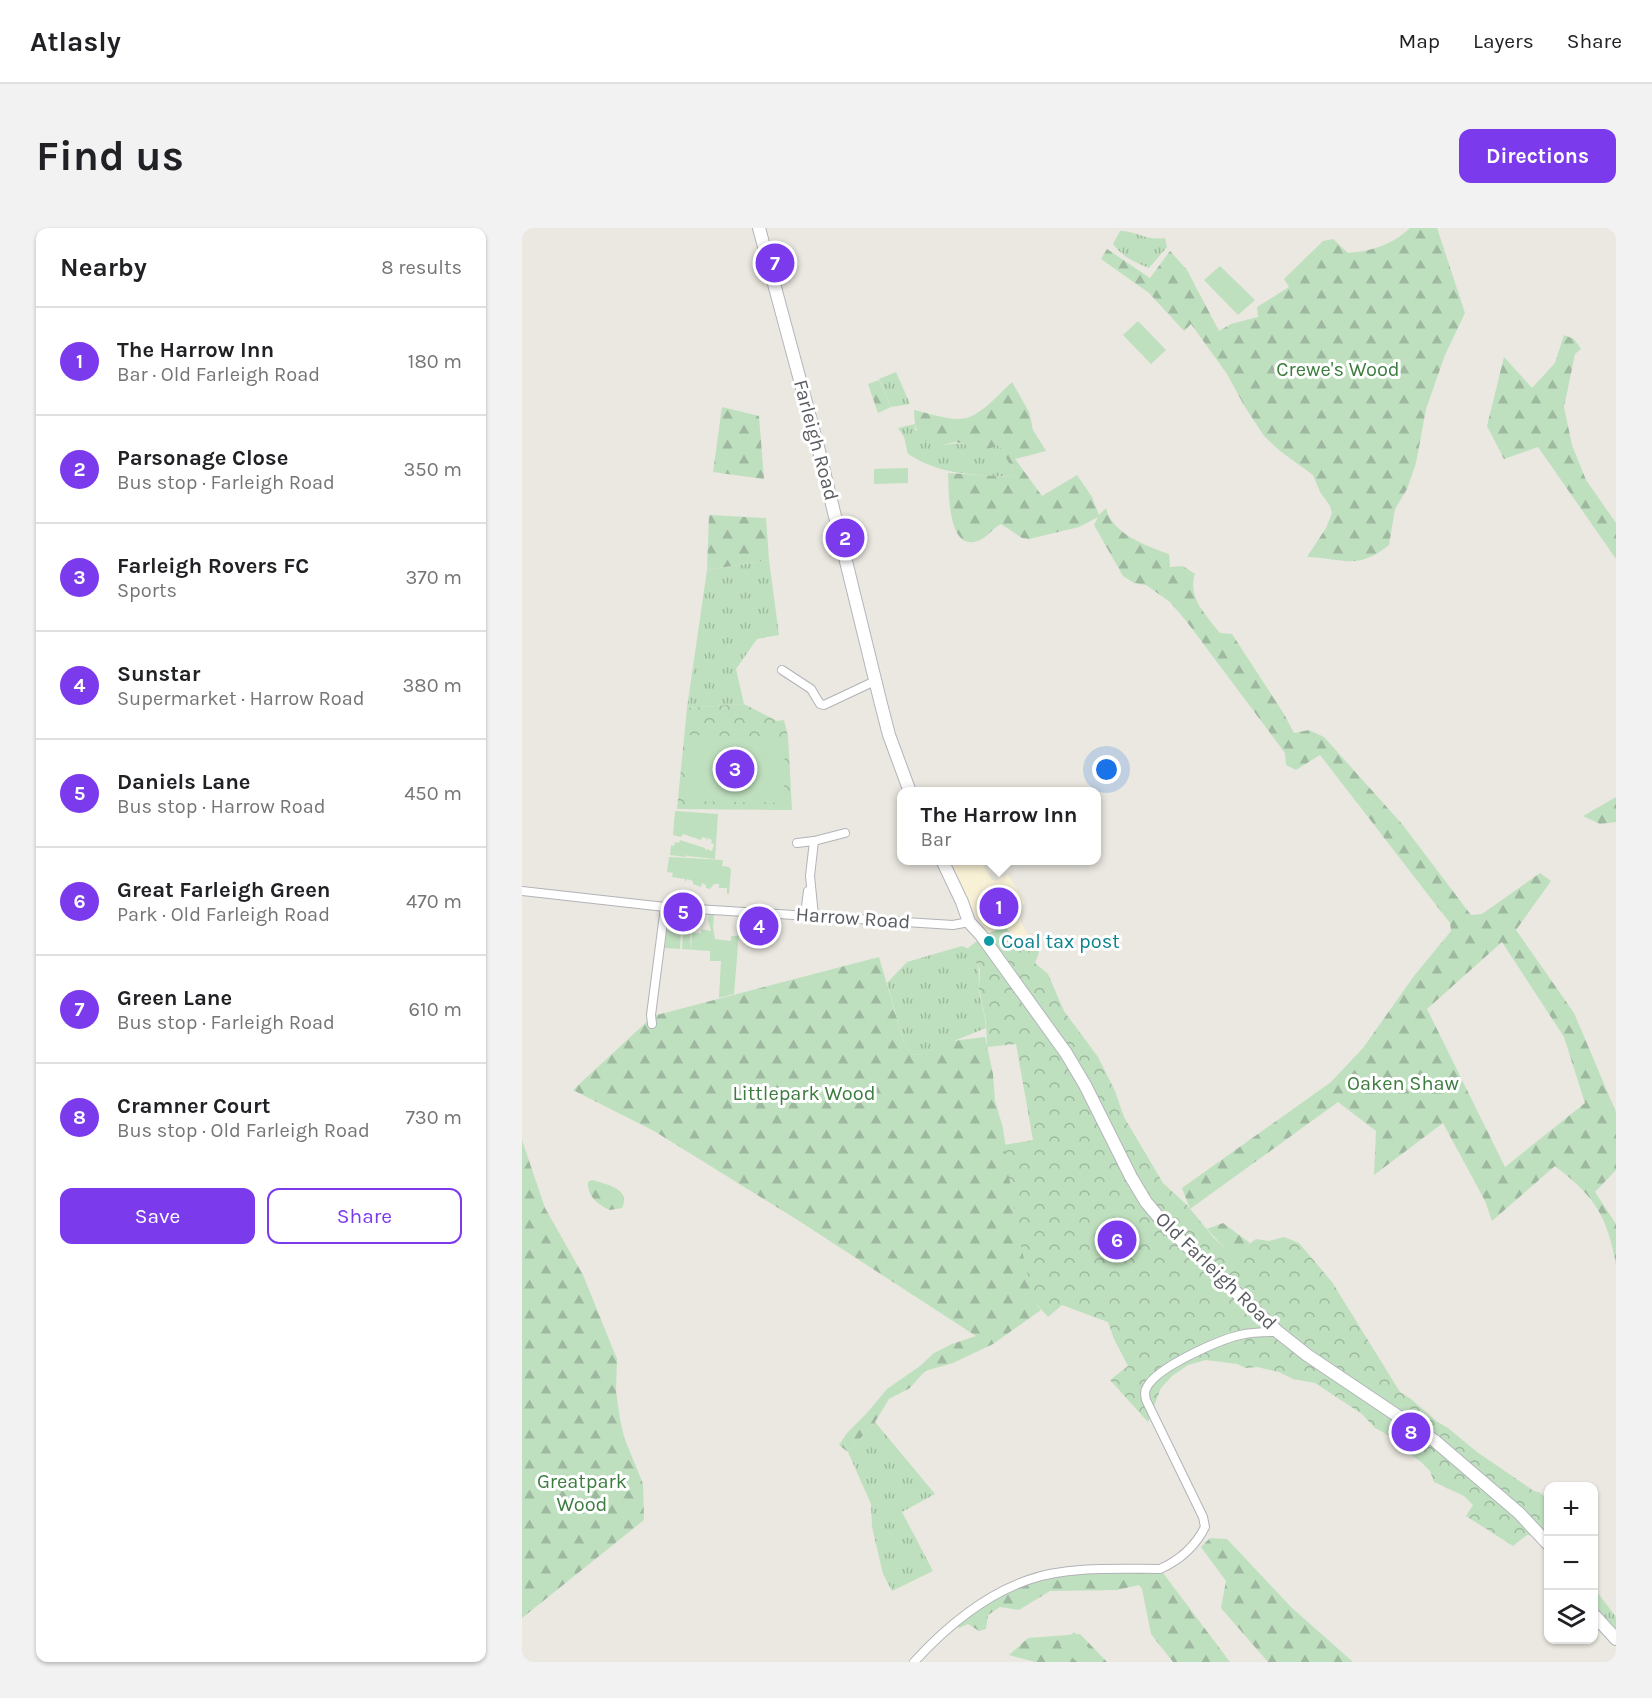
<!DOCTYPE html>
<meta charset="utf-8">
<style>
body{margin:0;font-family:Karla,sans-serif;background:#f2f2f2;color:#202124}
.controls{position:absolute;right:18px;bottom:18px;display:grid;overflow:hidden;border-radius:12px;box-shadow:0 2px 4px #0004}
.controls button{width:54px;height:54px;display:grid;place-items:center;padding:0;border:0;border-bottom:2px solid #e0e0e0;background:#fff;color:#202124;font:30px sans-serif}
.you{position:absolute;left:585px;top:542px;width:21px;height:21px;margin:-15px;border:4px solid #fff;border-radius:50%;background:#1a73e8;box-shadow:0 0 0 9px #1a73e833}
.badge{display:grid;place-items:center;width:39px;height:39px;border-radius:50%;background:#7c3aed;color:#fff;font-size:20px;font-weight:700}
.pin{position:absolute;translate:-50% -50%;border:3px solid #fff;box-shadow:0 2px 6px #0006}
.popup{position:absolute;left:375px;top:559px;width:204px;height:78px;box-sizing:border-box;display:grid;place-content:center;border-radius:12px;background:#fff;filter:drop-shadow(0 2px 4px #0005);font-size:20px;white-space:nowrap;color:#757577}
.popup b{font-size:22px;color:#202124}
.popup::after{content:'';position:absolute;left:50%;top:100%;margin-left:-12px;border:12px solid transparent;border-top-color:#fff}
.list{margin:0;padding:0;list-style:none}
h2{display:flex;justify-content:space-between;align-items:center;height:78px;margin:0;padding:0 24px;font-size:26px}
h2 small{font-size:20px;font-weight:400;color:#757577}
.list li{display:grid;grid-template-columns:39px 1fr auto;gap:18px;align-items:center;box-sizing:border-box;height:108px;padding:0 24px;border-top:2px solid #e0e0e0}
.list b{display:block;font-size:22px;white-space:nowrap}
.list p{margin:0;font-size:20px;white-space:nowrap;color:#757577}
.list em{font-size:20px;font-style:normal;color:#757577}
.actions{display:flex;gap:12px;padding:18px 24px}
.actions a{flex:1;padding:14px 0;border:2px solid #7c3aed;border-radius:12px;text-align:center;font-size:21px;color:#7c3aed}
.actions .main{background:#7c3aed;color:#fff}
.icon{flex:none;width:33px;height:33px;fill:none;stroke:currentColor;stroke-width:2;stroke-linecap:round;stroke-linejoin:round}
.map{position:relative;flex:none;width:1094px;height:1434px;overflow:hidden;border-radius:12px}
header{display:flex;align-items:center;gap:36px;box-sizing:border-box;height:84px;padding:0 30px;background:#fff;border-bottom:2px solid #e0e0e0}
header strong{font-size:28px}
nav{display:flex;gap:33px;margin-inline-start:auto;font-size:21px}
.intro{display:flex;align-items:center;justify-content:space-between;box-sizing:border-box;height:144px;padding:0 36px}
h1{margin:0;font-size:42px}
.button{padding:15px 27px;border-radius:12px;background:#7c3aed;color:#fff;font-size:21px;font-weight:700}
main{display:flex;gap:36px;padding:0 36px}
aside{flex:1;background:#fff;border-radius:12px;box-shadow:0 2px 4px #0004}
.map>svg:first-child{display:block}
.commercial{fill:#f9f1d6}
.grass{fill:url(#grass-tufts)}
.forest{fill:url(#forest-firs);fill-rule:evenodd}
.park{fill:url(#park-crowns)}
.garden{fill:#bfe0bf}
.lines{fill:none;stroke-linecap:round;stroke-linejoin:round}
.street-casing{stroke:#b1b3b7;stroke-width:10}
.secondary-casing{stroke:#b2b5ba;stroke-width:14}
.street{stroke:#fff;stroke-width:8}
.secondary{stroke:#fff;stroke-width:12}
.culture-dot{fill:#0f9aa8;stroke:#fff;stroke-width:2}
.labels{text-anchor:middle;dominant-baseline:central;stroke-width:6;stroke-linejoin:round;paint-order:stroke}
.park-label{font-size:20px;fill:#3c7c3f;stroke:#fff}
.street-label{font-size:20px;fill:#595c60;stroke:#fff}
.culture-label{font-size:20px;fill:#0d838f;stroke:#fff;text-anchor:start}
</style>
<header>
<strong>Atlasly</strong>
<nav><a>Map</a><a>Layers</a><a>Share</a></nav>
</header>
<div class="intro"><h1>Find us</h1><a class="button">Directions</a></div>
<main>
<aside>
<h2>Nearby<small>8 results</small></h2>
<ul class="list">
<li><span class="badge">1</span><div><b>The Harrow Inn</b><p>Bar · Old Farleigh Road</p></div><em>180 m</em></li>
<li><span class="badge">2</span><div><b>Parsonage Close</b><p>Bus stop · Farleigh Road</p></div><em>350 m</em></li>
<li><span class="badge">3</span><div><b>Farleigh Rovers FC</b><p>Sports</p></div><em>370 m</em></li>
<li><span class="badge">4</span><div><b>Sunstar</b><p>Supermarket · Harrow Road</p></div><em>380 m</em></li>
<li><span class="badge">5</span><div><b>Daniels Lane</b><p>Bus stop · Harrow Road</p></div><em>450 m</em></li>
<li><span class="badge">6</span><div><b>Great Farleigh Green</b><p>Park · Old Farleigh Road</p></div><em>470 m</em></li>
<li><span class="badge">7</span><div><b>Green Lane</b><p>Bus stop · Farleigh Road</p></div><em>610 m</em></li>
<li><span class="badge">8</span><div><b>Cramner Court</b><p>Bus stop · Old Farleigh Road</p></div><em>730 m</em></li>
</ul>
<div class="actions"><a class="main">Save</a><a>Share</a></div>
</aside>
<div class="map">
<svg width="1094" height="1434" viewBox="0 0 1094 1434">
<defs>
<pattern id="grass-tufts" width="24" height="20" patternUnits="userSpaceOnUse" patternTransform="scale(1.5)"><rect width="24" height="20" fill="#bfe0bf"/><path d="M3 7l-1-3M5 7V3M7 7l1-3M15 17l-1-3M17 17v-4M19 17l1-3" fill="none" stroke="#9eb99f"/></pattern>
<pattern id="forest-firs" width="22" height="20" patternUnits="userSpaceOnUse" patternTransform="scale(1.5)"><rect width="22" height="20" fill="#bfe0bf"/><path d="M5 1l3.5 6h-7zM16 11l3.5 6h-7z" fill="#9eb99f"/></pattern>
<pattern id="park-crowns" width="20" height="18" patternUnits="userSpaceOnUse" patternTransform="scale(1.5)"><rect width="20" height="18" fill="#bfe0bf"/><path d="M2 6a3 3 0 1 1 6 0M12 15a3 3 0 1 1 6 0" fill="none" stroke="#9eb99f"/></pattern>
</defs>
<rect width="100%" height="100%" fill="#eae8e0"/>
<polygon class="commercial" points="423,633 459,633 470,652 474,653 486,646 503,675 492,682 507,709 499,714 464,706"/>
<g class="grass">
<path d="M598 3C616 3 623 13 643 10L645 19 627 40C612 34 601 29 591 16Z"/>
<polygon points="374,144 388,176 369,179 357,151"/>
<path d="M393 196V202L424 217C444 211 458 225 477 216L492 244V247L489 249C450 246 421 248 386 226L382 209 376 200Z"/>
<polygon points="247,332 257,407 235,411 214,441 222,476 165,480 185,342"/>
<path d="M440 718C461 725 456 748 457 763 459 775 463 787 464 800L397 827 389 826 382 815 365 755 385 734Z"/>
<polygon points="353,1194 413,1266 380,1284 411,1343 370,1363 361,1346 350,1299 349,1276 326,1224"/>
<polygon points="1072,1360 1094,1389 1094,1407 1081,1395 1072,1380"/>
</g>
<g class="forest">
<path d="M888 0H915L943 85 923 127 904 181 894 235 885 261 873 281 867 317C835 343 821 330 785 329L804 300 810 285 808 278 798 264 791 247 758 223 742 208 723 179 705 146 669 96 662 103 627 65 579 31 585 21 628 50 648 23 665 42 697 103 709 96 736 89 735 79 767 59 762 51 801 13 811 11 826 25C850 23 870 17 888 0Z"/>
<polygon points="1042,107 1052,111 1059,121 1053,126 1042,179 1050,217 1064,252 1094,295 1094,331 1016,219 982,231 965,198 982,129 1010,160 1033,135"/>
<polygon points="357,152 369,179 356,185 346,156"/>
<path d="M490 154 507 184 511 202 524 223 493 231 520 268 555 247 570 269 577 287 584 280C590 306 624 318 647 326L648 339 661 338 673 346C665 369 684 387 698 405L710 406 762 486 772 505 787 502 802 509 880 596 949 687 960 686 1018 645 1029 653 994 702 1052 785 1094 884V942L1073 964 1094 996V1037C1085 987 1073 969 1033 938L970 993 963 973 921 895 852 947 854 903 816 874 668 981 660 960 809 854 841 820 892 748 929 703 928 695 798 527 774 542 764 537 763 525 665 394 648 374 624 357 612 355 601 348 572 297 576 289 557 299 507 311 500 310 479 296C470 300 463 313 452 314 425 319 427 260 426 245L489 249 492 247V244L477 217 466 221 433 214 413 219C394 207 393 204 392 182 407 185 430 194 445 190 462 184 477 166 490 154ZM980 714 1042 809 1063 875 983 939 905 781Z"/>
<polygon points="200,179 237,188 242,251 191,244"/>
<polygon points="187,287 244,290 247,332 185,342"/>
<polygon points="1094,569 1094,594 1078,596 1061,588"/>
<polygon points="357,729 382,815 389,826 397,827 430,813 463,809 471,846 473,873 481,900 488,952 586,1094 532,1073 513,1072 512,1073 519,1082 471,1116 431,1135 403,1143 388,1160 367,1171 353,1194 326,1224 317,1217 325,1205 344,1186 365,1161 398,1138 412,1125 430,1116 454,1108 274,991 132,903 51,862 131,788"/>
<polygon points="0,912 23,980 61,1047 95,1131 94,1163 98,1191 102,1209 121,1256 122,1292 0,1390"/>
<path d="M70 952C84 956 110 961 100 980L88 982C76 977 65 968 66 954Z"/>
<polygon points="701,995 728,1015 711,1029 685,1001"/>
<polygon points="688,1310 705,1311 770,1380 831,1434 746,1434 699,1380 704,1353 679,1319"/>
<path d="M610 1344 641 1345 708 1434H651L629 1406 620 1361 617 1357 595 1362 528 1363 497 1382 478 1379 466 1387 464 1401 457 1403 446 1396 437 1400 433 1397C467 1374 502 1353 544 1347 565 1344 588 1345 610 1344Z"/>
<polygon points="558,1406 585,1434 513,1434 487,1427 506,1410"/>
</g>
<g class="park">
<polygon points="222,476 255,493 262,492 266,508 270,582 155,581 165,480"/>
<path d="M483 699 498 714 507 709 517 724 513 735 526 746 542 783 576 829 593 863 602 889 641 955 665 977 691 1009 711 1028 734 1011 747 1013 762 1009 777 1015 810 1054 878 1164 889 1171 914 1193 926 1200 955 1224 1012 1263C1018 1264 1024 1268 1026 1274 1029 1281 1026 1314 1026 1324L1013 1308 1005 1307 991 1318 944 1288 951 1277 942 1268 912 1254 908 1243 899 1234 878 1219 868 1208 853 1200 840 1186 793 1155 771 1151 757 1144 735 1139 724 1140 715 1136 684 1132 666 1137 650 1148 639 1160 626 1194 588 1152 606 1138 592 1111 586 1094 540 1077 526 1089 512 1073 497 1010 482 917 511 912 494 816 465 819 464 794 457 761 458 741 446 720 464 706Z"/>
</g>
<g class="garden">
<polygon points="698,38 733,72 716,87 682,52"/>
<polygon points="616,93 644,122 629,136 601,107"/>
<polygon points="386,240 386,255 352,256 352,241"/>
<polygon points="165,507 263,509 262,575 163,573"/>
<polygon points="153,583 196,586 193,631 165,628 165,625 164,629 148,627 149,617 152,618 153,614 157,615 158,612 183,620 184,625 184,621 190,623 192,616 189,615 190,612 186,610 185,613 184,610 180,609 179,612 161,606 159,609 151,607"/>
<polygon points="147,629 201,632 200,638 207,639 209,642 207,666 205,666 205,660 197,660 197,656 192,656 188,661 184,660 184,657 180,655 179,659 171,656 171,653 165,651 163,654 163,651 150,649 151,645 145,644"/>
<polygon points="187,686 192,687 191,699 193,711 209,713 209,708 215,708 217,705 212,766 197,770 199,733 188,733 188,723 160,721 161,703 168,705 169,721 170,705 178,705 179,707 179,701 189,703 186,692"/>
<polygon points="159,700 158,721 143,720 145,702"/>
<polygon points="552,1404 574,1428 568,1434 555,1434 538,1418"/>
</g>
<g class="lines">
<defs>
<g id="street">
<polyline points="260,442 289,461 298,476 302,477 353,453"/>
<polyline points="275,615 292,613 323,605"/>
<polyline points="0,663 143,679 431,697 447,694"/>
<polyline points="283,687 286,663"/>
<polyline points="292,688 288,648 292,613"/>
<polyline points="130,796 129,787 143,679"/>
<path d="M392 1434C423 1400 463 1367 506 1352 545 1338 598 1341 638 1341 658 1332 673 1319 683 1299L681 1289 624 1172C623 1168 622 1163 625 1159 635 1139 697 1112 718 1107 731 1104 743 1104 756 1104"/>
</g>
<g id="secondary">
<polyline points="237,0 296,219 359,476 367,507 388,564"/>
<polyline points="420,632 440,674 447,694 459,707 544,825 563,857 609,949 624,974 644,998 756,1104 785,1127 913,1213 997,1285 1026,1316"/>
<polyline points="1072,1387 1094,1411"/>
</g>
</defs>
<use href="#street" class="street-casing"/>
<use href="#secondary" class="secondary-casing"/>
<use href="#street" class="street"/>
<use href="#secondary" class="secondary"/>
</g>
<circle class="culture-dot" cx="467" cy="713" r="6"/>
<g class="labels">
<g class="park-label">
<text x="816" y="141">Crewe's Wood</text>
<text x="881" y="855">Oaken Shaw</text>
<text x="282" y="865">Littlepark Wood</text>
<text x="60" y="1253">Greatpark<tspan x="60" dy="23">Wood</tspan></text>
</g>
<g class="street-label">
<text transform="translate(294 212) rotate(75)">Farleigh Road</text>
<text transform="translate(331 690) rotate(4)">Harrow Road</text>
<text transform="translate(694 1043) rotate(44)">Old Farleigh Road</text>
</g>
<g class="culture-label">
<text x="479" y="713">Coal tax post</text>
</g>
</g>
</svg>
<div class="controls">
<button>+</button>
<button>−</button>
<button><svg class="icon" aria-label="layers" viewBox="0 0 24 24"><path d="M12 4l9 5-9 5-9-5zM3 14l9 5 9-5"/></svg></button>
</div>
<div class="you"></div>
<div class="pin badge" style="left:477px;top:679px">1</div>
<div class="popup"><b>The Harrow Inn</b>Bar</div>
<div class="pin badge" style="left:323px;top:310px">2</div>
<div class="pin badge" style="left:213px;top:541px">3</div>
<div class="pin badge" style="left:237px;top:698px">4</div>
<div class="pin badge" style="left:161px;top:684px">5</div>
<div class="pin badge" style="left:595px;top:1012px">6</div>
<div class="pin badge" style="left:253px;top:35px">7</div>
<div class="pin badge" style="left:889px;top:1204px">8</div>
</div>
</main>
